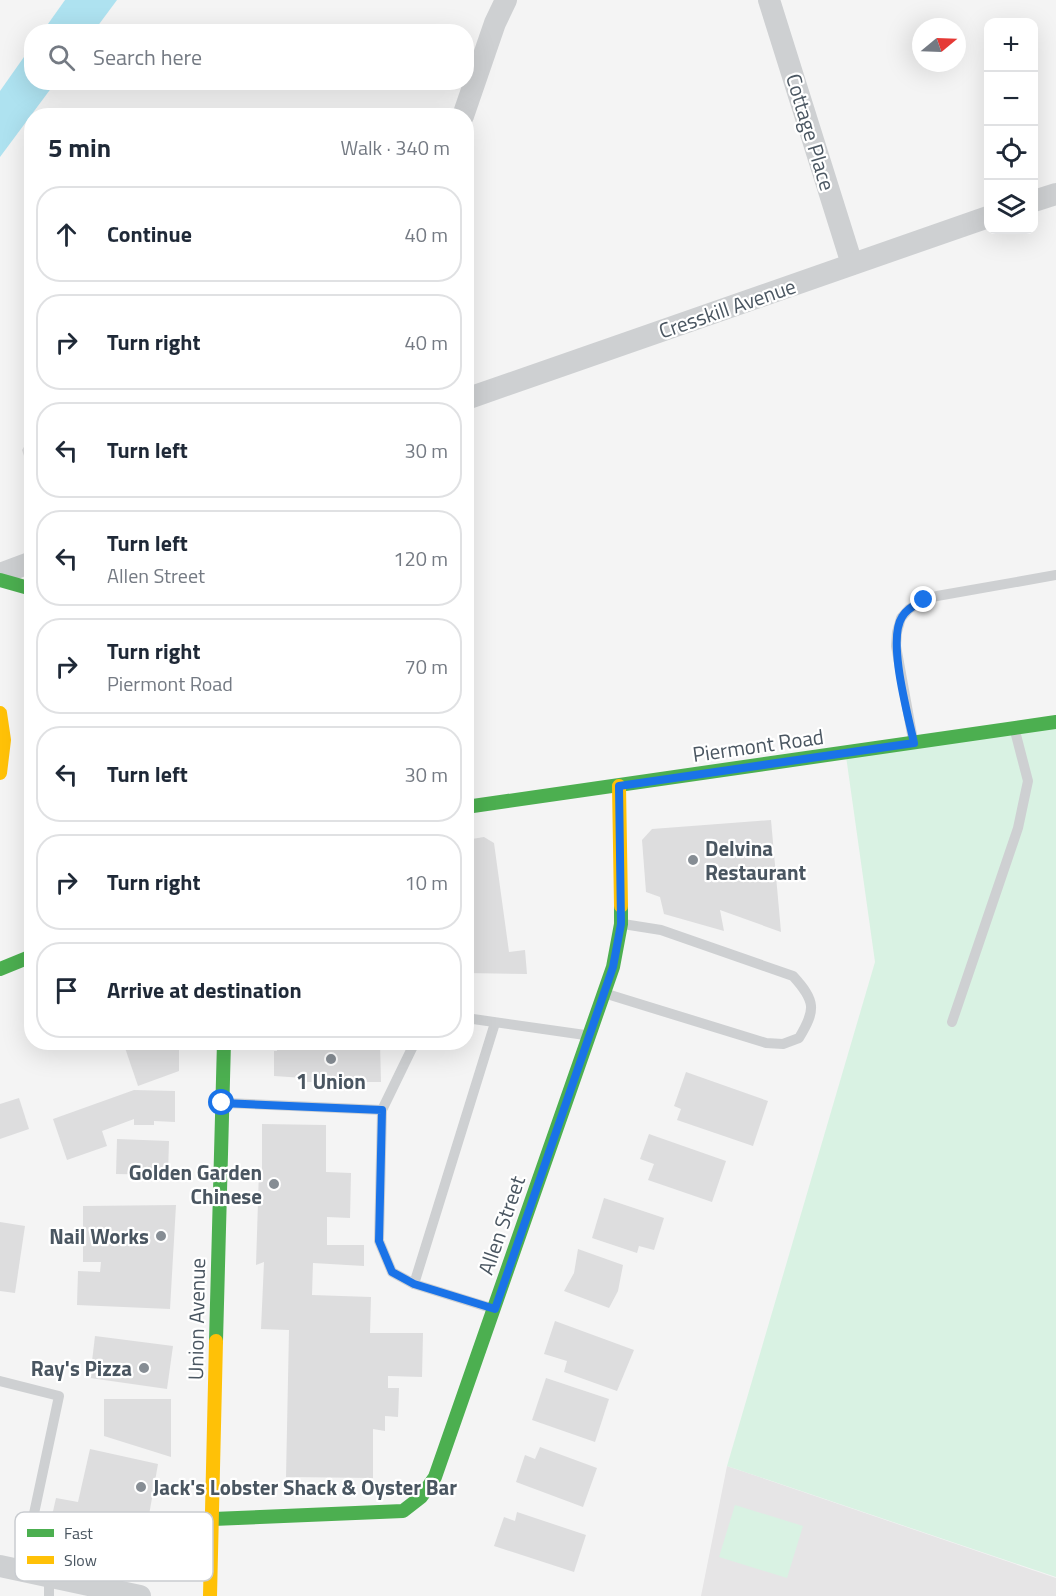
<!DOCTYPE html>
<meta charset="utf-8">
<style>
body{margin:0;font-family:"Titillium Web",sans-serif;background:#f6f6f7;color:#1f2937}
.controls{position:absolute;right:18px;top:18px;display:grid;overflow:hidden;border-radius:12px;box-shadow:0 6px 24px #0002}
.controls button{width:54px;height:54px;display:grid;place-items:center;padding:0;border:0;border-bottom:2px solid #e0e1e3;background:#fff;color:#1f2937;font:30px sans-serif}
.compass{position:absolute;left:912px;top:18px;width:54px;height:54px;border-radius:50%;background:#fff;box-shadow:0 6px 24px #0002;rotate:71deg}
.stop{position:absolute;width:18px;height:18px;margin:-14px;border:4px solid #1a73e8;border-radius:50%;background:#fff}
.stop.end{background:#1a73e8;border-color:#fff;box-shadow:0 2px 6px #0008}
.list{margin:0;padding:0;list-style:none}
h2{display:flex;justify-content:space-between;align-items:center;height:78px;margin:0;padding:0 24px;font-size:26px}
h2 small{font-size:20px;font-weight:400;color:#747a83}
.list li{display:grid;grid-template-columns:39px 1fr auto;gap:18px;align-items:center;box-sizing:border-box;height:96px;margin:0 12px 12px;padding:0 12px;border:2px solid #e0e1e3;border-radius:24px}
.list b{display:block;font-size:22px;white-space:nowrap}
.list p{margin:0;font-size:20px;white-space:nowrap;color:#747a83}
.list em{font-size:20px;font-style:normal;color:#747a83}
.icon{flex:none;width:33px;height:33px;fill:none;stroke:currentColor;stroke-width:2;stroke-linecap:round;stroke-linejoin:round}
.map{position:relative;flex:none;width:1056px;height:1596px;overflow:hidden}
.search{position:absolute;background:#fff;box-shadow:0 6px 24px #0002;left:24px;top:24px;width:450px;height:66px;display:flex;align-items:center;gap:15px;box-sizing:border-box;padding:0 21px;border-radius:24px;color:#747a83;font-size:22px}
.panel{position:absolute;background:#fff;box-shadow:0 6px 24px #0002;left:24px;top:108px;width:450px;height:942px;border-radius:24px}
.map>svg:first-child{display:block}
.education{fill:#e6e5e6}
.green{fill:#d9f2e3}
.water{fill:#aee2f0}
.building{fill:#ddddde}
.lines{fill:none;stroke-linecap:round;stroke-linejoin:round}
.lane{stroke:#ced0d2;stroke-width:10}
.street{stroke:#ced0d2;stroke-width:22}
.fast{stroke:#4caf50;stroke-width:14}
.slow{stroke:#ffc107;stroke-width:14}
.route{stroke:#1a73e8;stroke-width:8}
.poi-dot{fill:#868d94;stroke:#fff;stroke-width:2}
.labels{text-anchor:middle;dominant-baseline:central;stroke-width:4.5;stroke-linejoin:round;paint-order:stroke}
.street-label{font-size:21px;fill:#4a5661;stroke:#fff}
.poi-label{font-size:21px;font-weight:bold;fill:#4a5661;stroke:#fff;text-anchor:end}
.key{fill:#fff;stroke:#c9ccd0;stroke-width:1.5}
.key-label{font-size:16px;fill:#4a5661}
</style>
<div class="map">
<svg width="1056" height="1596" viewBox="0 0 1056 1596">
<rect width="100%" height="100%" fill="#f4f4f4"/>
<polygon class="education" points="727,1466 1056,1578 1056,1596 701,1596"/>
<g class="green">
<polygon points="1056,720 1056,1577 727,1466 875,962 845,749"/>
<polygon points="735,1505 803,1526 787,1578 719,1557"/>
</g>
<g class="water">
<polygon points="65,0 117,0 94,31 43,31"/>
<polygon points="31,47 32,82 55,83 0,157 0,91"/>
</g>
<g class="building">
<polygon points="32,441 32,462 24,456 22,450 27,442"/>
<polygon points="771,820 781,932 720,910 724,931 664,914 660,897 646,892 642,840 652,829"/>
<polygon points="484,837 494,843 509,952 525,950 527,974 466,973 466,840"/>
<polygon points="123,1042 179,1042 179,1071 138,1086"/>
<polygon points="278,1042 380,1042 381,1082 303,1082 304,1078 274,1076 274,1051 277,1051"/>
<polygon points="686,1072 768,1101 753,1146 677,1120 681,1109 674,1106"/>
<polygon points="134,1090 175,1091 175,1122 154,1121 154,1125 134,1125 134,1119 102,1131 107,1146 67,1160 53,1119"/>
<polygon points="19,1098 29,1129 0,1139 0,1104"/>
<polygon points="262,1124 326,1125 326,1172 351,1173 350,1218 327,1217 327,1245 364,1245 364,1266 313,1263 312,1295 371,1297 370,1333 423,1333 422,1377 388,1376 388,1388 399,1388 398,1417 385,1416 385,1431 373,1429 373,1478 286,1477 289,1330 261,1329 264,1262 256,1265 259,1170 262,1171"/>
<polygon points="649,1134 726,1161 712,1202 648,1180 654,1164 640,1159"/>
<polygon points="117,1139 169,1141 168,1175 116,1174"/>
<polygon points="604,1198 664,1218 654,1250 639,1246 637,1253 592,1238"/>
<polygon points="176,1205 170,1309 77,1305 78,1271 100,1272 101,1262 83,1262 83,1206"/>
<polygon points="0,1222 25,1226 15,1293 0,1291"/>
<polygon points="578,1249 623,1265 618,1291 609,1308 564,1291 574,1273"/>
<polygon points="555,1321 634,1350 617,1391 564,1372 567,1361 544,1354"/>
<polygon points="95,1336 173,1346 167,1389 90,1378"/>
<polygon points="546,1378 609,1399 595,1442 532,1420"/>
<polygon points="104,1399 171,1399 171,1457 104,1436"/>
<polygon points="540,1447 597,1468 583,1507 516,1482 525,1455 535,1459"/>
<polygon points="90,1449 158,1464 149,1515 155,1532 153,1548 137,1558 47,1538 56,1498 78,1502"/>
<polygon points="517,1512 586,1535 574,1572 494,1546 504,1517 515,1521"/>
</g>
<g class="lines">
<g class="lane">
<polyline points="913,740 896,646 897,632 901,618 909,609 924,600 937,596 1056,575"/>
<path d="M607 994 766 1043 783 1044 799 1038C816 1010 816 1001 793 976L661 930 623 924"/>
<polyline points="466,1018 585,1035"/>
<polyline points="952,1022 1018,828 1028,781 1015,731"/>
<polyline points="226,1103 382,1110"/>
<polyline points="414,1284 392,1272 379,1241 382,1110 415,1042"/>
<polyline points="491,1308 414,1284 495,1023"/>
<polyline points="0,1381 59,1396 22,1570"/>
<polyline points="49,1596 49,1575"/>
</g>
<g class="street">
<polyline points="769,0 852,264"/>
<polyline points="463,116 495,23 506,0"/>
<polyline points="1034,201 1056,194"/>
<polyline points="466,399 988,217"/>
<polyline points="0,574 32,562"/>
<polyline points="0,1566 140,1596"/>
</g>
<g class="fast">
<polyline points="0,580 32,589"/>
<polyline points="466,807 1056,722"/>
<polyline points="0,969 32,956"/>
<polyline points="216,1341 224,1042"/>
<polyline points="213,1519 403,1511 421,1497 435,1477 613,967 621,924 621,906"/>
</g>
<g class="slow">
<polyline points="0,713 4,740 0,773"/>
<polyline points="619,786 621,906"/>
<polyline points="210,1596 216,1341"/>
</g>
</g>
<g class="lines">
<path class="route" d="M222 1103 382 1110 379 1241 392 1272 414 1284 495 1309 613 967 621 924 619 786 914 743C908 715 887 640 902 617 907 608 916 605 924 600"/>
</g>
<g class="poi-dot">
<circle cx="693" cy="860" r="6"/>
<circle cx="331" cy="1059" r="6"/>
<circle cx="274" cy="1184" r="6"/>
<circle cx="161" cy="1236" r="6"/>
<circle cx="144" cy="1368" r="6"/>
<circle cx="141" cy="1487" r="6"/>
</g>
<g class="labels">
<g class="street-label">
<text transform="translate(811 132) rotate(73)">Cottage Place</text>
<text transform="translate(727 308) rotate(-19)">Cresskill Avenue</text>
<text transform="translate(758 745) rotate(-8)">Piermont Road</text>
<text transform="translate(501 1225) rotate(-71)">Allen Street</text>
<text transform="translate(196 1319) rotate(-89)">Union Avenue</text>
</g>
<g class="poi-label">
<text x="705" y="848" text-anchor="start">Delvina<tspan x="705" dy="24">Restaurant</tspan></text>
<text x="331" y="1081" text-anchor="middle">1 Union</text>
<text x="262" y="1172">Golden Garden<tspan x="262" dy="24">Chinese</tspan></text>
<text x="149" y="1236">Nail Works</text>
<text x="132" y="1368">Ray's Pizza</text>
<text x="153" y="1487" text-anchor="start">Jack's Lobster Shack &amp; Oyster Bar</text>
</g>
</g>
<rect x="15" y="1512" width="198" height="69" rx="9" class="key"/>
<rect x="27" y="1529" width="27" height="8" fill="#4caf50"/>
<rect x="27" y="1556" width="27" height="8" fill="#ffc107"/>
<g class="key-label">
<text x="64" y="1539">Fast</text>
<text x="64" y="1566">Slow</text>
</g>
</svg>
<div class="controls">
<button>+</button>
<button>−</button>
<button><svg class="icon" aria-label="locate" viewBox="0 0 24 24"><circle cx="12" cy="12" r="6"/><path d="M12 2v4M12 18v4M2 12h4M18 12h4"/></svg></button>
<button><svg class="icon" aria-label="layers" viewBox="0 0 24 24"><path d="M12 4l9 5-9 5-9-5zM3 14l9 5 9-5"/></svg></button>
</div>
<svg class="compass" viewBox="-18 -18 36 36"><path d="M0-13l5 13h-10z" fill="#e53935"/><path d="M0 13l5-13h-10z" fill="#747a83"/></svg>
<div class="stop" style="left:222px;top:1103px"></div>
<div class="stop end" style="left:924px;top:600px"></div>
<div class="search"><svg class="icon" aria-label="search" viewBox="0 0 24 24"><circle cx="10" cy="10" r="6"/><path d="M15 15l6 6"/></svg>Search here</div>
<section class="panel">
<h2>5 min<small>Walk · 340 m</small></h2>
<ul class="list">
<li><svg class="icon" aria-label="ahead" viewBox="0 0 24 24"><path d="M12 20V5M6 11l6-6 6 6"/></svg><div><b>Continue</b></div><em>40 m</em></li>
<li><svg class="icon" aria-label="right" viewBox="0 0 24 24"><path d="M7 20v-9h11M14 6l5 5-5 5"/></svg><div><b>Turn right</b></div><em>40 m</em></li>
<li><svg class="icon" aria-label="left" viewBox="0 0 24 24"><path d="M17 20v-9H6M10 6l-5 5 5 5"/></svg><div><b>Turn left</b></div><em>30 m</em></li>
<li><svg class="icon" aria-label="left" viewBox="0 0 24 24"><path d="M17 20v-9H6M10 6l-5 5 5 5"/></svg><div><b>Turn left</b><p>Allen Street</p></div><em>120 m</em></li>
<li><svg class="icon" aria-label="right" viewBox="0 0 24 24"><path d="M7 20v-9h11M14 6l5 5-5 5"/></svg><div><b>Turn right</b><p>Piermont Road</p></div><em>70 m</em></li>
<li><svg class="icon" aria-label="left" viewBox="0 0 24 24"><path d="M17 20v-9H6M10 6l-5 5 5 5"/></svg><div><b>Turn left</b></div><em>30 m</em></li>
<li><svg class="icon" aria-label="right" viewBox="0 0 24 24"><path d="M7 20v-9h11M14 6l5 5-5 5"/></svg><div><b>Turn right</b></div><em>10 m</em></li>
<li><svg class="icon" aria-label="arrive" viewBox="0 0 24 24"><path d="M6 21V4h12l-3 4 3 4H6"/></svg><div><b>Arrive at destination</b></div></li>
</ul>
</section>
</div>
